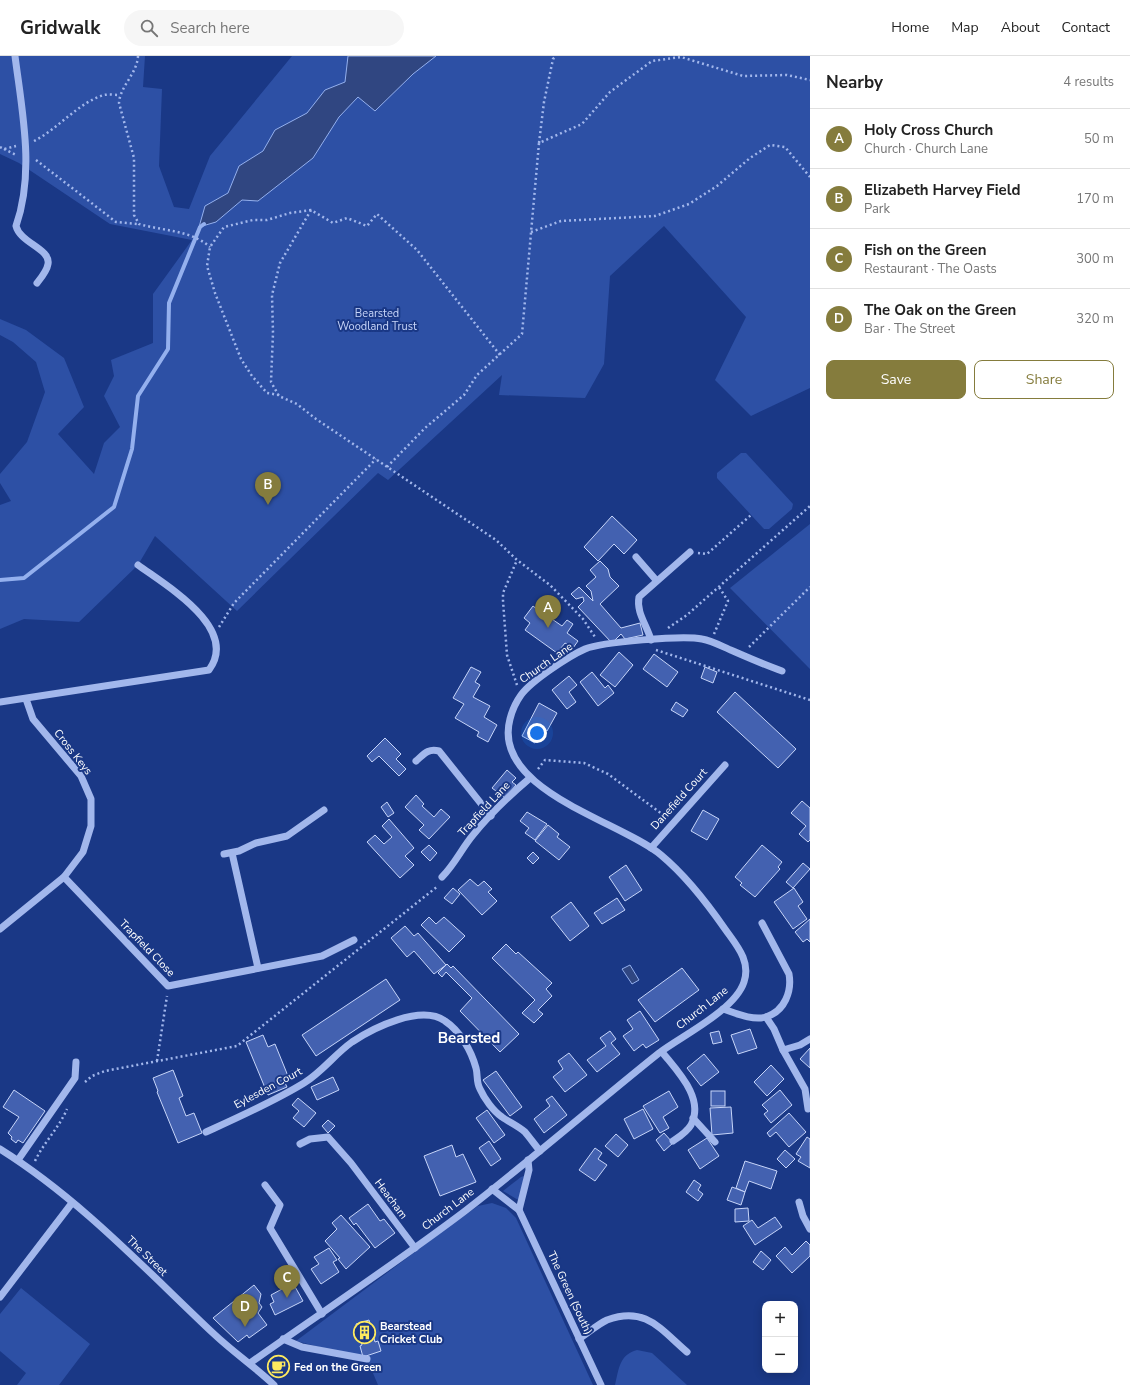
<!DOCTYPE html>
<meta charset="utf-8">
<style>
body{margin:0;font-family:"Nunito Sans",sans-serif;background:#f6f6f6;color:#222}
.controls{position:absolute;right:12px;bottom:12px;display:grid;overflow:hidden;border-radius:8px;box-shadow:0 2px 10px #0003}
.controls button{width:36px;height:36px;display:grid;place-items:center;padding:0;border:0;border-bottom:1px solid #e0e0e0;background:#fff;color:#222;font:20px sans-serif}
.you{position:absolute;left:537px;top:677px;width:14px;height:14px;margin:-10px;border:3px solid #fff;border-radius:50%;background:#1a73e8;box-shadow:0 0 0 6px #1a73e833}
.badge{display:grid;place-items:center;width:26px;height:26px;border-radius:50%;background:#857c3d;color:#fff;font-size:13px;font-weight:700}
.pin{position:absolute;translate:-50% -33px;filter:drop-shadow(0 1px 2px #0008)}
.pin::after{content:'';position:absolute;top:21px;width:14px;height:12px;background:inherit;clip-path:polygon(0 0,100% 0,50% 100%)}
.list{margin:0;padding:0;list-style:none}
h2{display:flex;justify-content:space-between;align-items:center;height:52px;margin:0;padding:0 16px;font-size:17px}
h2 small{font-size:13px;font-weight:400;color:#767676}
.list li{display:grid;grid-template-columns:26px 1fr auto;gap:12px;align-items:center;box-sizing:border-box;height:60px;padding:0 16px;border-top:1px solid #e0e0e0}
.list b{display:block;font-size:15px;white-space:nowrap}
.list p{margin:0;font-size:13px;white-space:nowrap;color:#767676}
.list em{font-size:13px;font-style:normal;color:#767676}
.actions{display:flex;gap:8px;padding:12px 16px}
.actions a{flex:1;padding:9px 0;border:1px solid #857c3d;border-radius:8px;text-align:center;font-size:14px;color:#857c3d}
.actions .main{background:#857c3d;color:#fff}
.icon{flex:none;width:22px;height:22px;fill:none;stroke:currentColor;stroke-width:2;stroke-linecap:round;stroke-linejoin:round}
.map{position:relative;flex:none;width:810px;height:1329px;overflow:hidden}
header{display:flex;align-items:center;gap:24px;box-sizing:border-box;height:56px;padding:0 20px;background:#fff;border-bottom:1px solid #e0e0e0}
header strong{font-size:19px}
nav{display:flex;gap:22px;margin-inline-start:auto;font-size:14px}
.search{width:280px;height:36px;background:#f6f6f6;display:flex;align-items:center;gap:10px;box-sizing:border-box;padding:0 14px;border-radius:22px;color:#767676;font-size:15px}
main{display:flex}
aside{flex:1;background:#fff}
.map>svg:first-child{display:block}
.green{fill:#2d50a5}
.water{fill:#304681;stroke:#94b0ee}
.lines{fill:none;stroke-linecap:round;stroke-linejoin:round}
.stream{stroke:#94b0ee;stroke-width:4}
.building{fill:#4361b0;stroke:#c7d5f9}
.path{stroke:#a2b7ec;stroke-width:2.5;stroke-dasharray:2 3;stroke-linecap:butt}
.minor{stroke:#a2b7ec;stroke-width:7}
.labels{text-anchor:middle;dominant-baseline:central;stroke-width:4;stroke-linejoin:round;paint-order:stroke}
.park-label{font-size:11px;fill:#c7d5f9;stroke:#1a3886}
.street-label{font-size:11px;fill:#fff;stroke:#1a3886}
.poi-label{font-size:11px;font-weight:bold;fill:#fff;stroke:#1a3886;text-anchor:start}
.district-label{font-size:15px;font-weight:bold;fill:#fff;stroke:#1a3886}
</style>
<header>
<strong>Gridwalk</strong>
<div class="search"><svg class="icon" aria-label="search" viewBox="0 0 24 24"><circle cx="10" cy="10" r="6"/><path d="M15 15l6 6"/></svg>Search here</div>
<nav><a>Home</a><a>Map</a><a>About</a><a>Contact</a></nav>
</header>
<main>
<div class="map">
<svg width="810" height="1329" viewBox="0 0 810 1329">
<rect width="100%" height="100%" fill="#1a3886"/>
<g class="green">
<polygon points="0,0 145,0 143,31 162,33 159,110 174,151 189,153 210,100 292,0 810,0 810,332 751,360 715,324 746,261 664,170 610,220 604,308 585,342 499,339 502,319 388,424 378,417 237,555 155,480 138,509 79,566 24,563 0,573 0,449 11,445 0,427 0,418 27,386 45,336 36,306 13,286 0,279 0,263 26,274 64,302 84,351 58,378 94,418 104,387 120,371 104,340 114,320 111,304 153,287 153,238 192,184 110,168 19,107 0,98"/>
<polygon points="741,397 746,397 793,448 792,453 769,473 764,473 717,422 717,417"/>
<polygon points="810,468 810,613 730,532"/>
<polygon points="524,1120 520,1145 503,1135 521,1121"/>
<polygon points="492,1147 506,1152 516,1162 593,1329 378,1329 367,1303 296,1285 455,1166 478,1150"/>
<polygon points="21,1232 90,1288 59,1329 17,1329 26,1317 0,1295 0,1258"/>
<path d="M637 1294 652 1297 687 1329H615C619 1313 619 1299 637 1294Z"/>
</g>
<g class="water">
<polygon points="348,0 436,0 413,18 375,55 358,41 339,61 313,102 258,145 242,144 216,166 199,171 205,150 228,137 239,110 263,95 275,74 307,57 325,34 345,26"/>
<polygon points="630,909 639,924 632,928 622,913"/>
</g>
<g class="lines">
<polyline class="stream" points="0,524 24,522 114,451 132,393 138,340 168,293 169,247 200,171 204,168"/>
</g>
<g class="building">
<polygon points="612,460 637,484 624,498 614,488 598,505 584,491"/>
<polygon points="600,505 608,513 610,521 619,530 600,548 621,572 640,567 643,579 625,583 621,578 612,587 578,551 584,545 583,541 576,543 571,538 579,531 593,545 591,535 586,530 596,521 590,514"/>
<polygon points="533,550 542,557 547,550 553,555 549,561 562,570 567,564 573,568 567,577 578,585 573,592 565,587 557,597 525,574 530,567 524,562"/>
<polygon points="619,596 633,609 615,631 600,619"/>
<polygon points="654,598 678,616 667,631 643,613"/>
<polygon points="471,611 481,616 475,626 480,629 473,641 490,650 484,661 497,669 488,686 477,680 479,676 455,662 464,648 453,642"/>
<polygon points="705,611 717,616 713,627 701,622"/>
<polygon points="592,616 605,632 608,629 614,637 598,650 580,626"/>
<polygon points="569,620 577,629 569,636 576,646 567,653 552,634"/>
<polygon points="735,636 796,693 778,712 717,656"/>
<polygon points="676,646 688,654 683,661 671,654"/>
<polygon points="539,647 557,657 547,675 542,672 535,687 522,680"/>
<polygon points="385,682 401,698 396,703 406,713 399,720 379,700 372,706 367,700"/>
<polygon points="507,714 516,722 512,726 516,729 505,742 492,732"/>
<polygon points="416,739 424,748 422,750 434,761 441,753 450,761 429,783 419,774 424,769 405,751"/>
<polygon points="802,745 810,752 810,784 808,786 799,778 806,770 791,757"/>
<polygon points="387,746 394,757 388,761 381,751"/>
<polygon points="703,754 719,763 707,784 691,775"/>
<polygon points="527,756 547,768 535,784 525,777 529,772 520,765"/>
<polygon points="389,763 414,792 405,800 414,809 400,822 367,786 375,779 384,788 392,781 382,770"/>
<polygon points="548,769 559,778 557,781 570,791 559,804 535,785"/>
<polygon points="429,789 437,797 430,805 421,796"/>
<polygon points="762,789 782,806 778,811 780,813 755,841 740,829 742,827 735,821"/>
<polygon points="533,796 539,802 533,808 527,802"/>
<polygon points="803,807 810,813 793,832 786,826"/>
<polygon points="626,809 642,834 625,845 609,821"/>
<polygon points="470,823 478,830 484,825 492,833 488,836 497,845 482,859 458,834"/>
<polygon points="453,832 460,838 452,848 444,842"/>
<polygon points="794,832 803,846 798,850 807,863 793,873 774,846"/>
<polygon points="617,842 625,854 602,868 594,857"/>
<polygon points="571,846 589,870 570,885 551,861"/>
<polygon points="429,861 436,868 444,861 465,880 449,896 421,869"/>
<polygon points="810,863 810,886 807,883 803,886 795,876"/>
<polygon points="405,870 414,880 418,877 446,909 434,918 414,895 407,901 391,882"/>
<polygon points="506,888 516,898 518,896 552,927 546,933 552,940 538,954 543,958 534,967 522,957 535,944 492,902"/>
<polygon points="447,908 451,912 453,910 519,978 500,996 460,955 472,942 446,916 442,921 438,917"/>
<polygon points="682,912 699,934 655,966 638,944"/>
<polygon points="386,923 400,944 316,1000 302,979"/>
<polygon points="640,955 659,984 646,992 643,988 634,995 623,980 633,973 627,964"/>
<polygon points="750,973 757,992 738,998 731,979"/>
<polygon points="610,975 616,983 611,987 620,998 597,1016 587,1004 606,990 600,982"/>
<polygon points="719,975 722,986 713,988 710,977"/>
<polygon points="263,979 268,991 275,988 288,1020 283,1023 287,1031 268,1039 246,986"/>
<polygon points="810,992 810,1012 800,1003"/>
<polygon points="569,997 587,1019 565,1036 553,1021 563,1013 558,1005"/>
<polygon points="704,998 719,1016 701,1030 687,1012"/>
<polygon points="771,1009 784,1023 767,1040 754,1026"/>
<polygon points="173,1014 183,1040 179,1042 186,1060 194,1057 202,1077 178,1087 157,1036 158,1035 153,1022"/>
<polygon points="496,1015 522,1051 510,1060 483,1024"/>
<polygon points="333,1021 339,1034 317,1044 311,1031"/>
<polygon points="14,1034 45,1055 23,1087 18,1084 16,1087 11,1083 12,1081 8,1077 19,1061 3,1051"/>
<polygon points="780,1034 792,1049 771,1067 764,1058 768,1055 762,1049"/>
<polygon points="669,1035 678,1051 663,1061 669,1072 660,1077 643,1050"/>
<rect x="711" y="1035" width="14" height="15"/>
<polygon points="552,1040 567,1059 544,1077 534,1063 550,1050 546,1044"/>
<polygon points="298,1042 316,1057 304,1071 293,1062 299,1055 292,1049"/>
<polygon points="731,1051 733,1077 712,1079 710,1052"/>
<polygon points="643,1053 653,1073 634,1083 624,1063"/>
<polygon points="487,1054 505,1079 494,1087 476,1062"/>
<polygon points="789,1057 806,1076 789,1091 776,1076 770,1081 767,1077"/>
<polygon points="328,1064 335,1070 328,1077 322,1070"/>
<polygon points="664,1077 673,1087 664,1095 656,1084"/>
<polygon points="616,1078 628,1089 618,1101 605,1090"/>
<polygon points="807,1081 810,1083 810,1112 798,1105 801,1101 796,1098"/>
<polygon points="707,1082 719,1100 700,1113 688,1094"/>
<polygon points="489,1085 501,1103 491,1110 479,1092"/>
<polygon points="452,1089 456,1101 463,1098 476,1126 440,1140 424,1100"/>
<polygon points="595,1092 602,1097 598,1103 607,1109 595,1125 579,1114"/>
<polygon points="785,1094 795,1103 786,1112 777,1103"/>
<polygon points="745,1105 777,1115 771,1133 749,1125 745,1136 736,1132"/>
<polygon points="694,1124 701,1129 698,1134 703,1138 698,1145 686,1136"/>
<polygon points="732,1131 745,1136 741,1149 727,1144"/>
<polygon points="368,1148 380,1165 384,1163 395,1177 375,1192 356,1167 354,1169 349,1162"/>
<polygon points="748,1152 749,1165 735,1166 735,1153"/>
<polygon points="341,1159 370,1191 346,1213 338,1203 340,1202 325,1185 337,1173 332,1167"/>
<polygon points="775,1161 782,1171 755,1189 743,1170 752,1164 758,1172"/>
<polygon points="806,1185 810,1189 810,1200 792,1217 776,1200 785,1191 792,1199"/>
<polygon points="329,1192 337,1204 333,1206 339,1216 321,1228 311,1213 319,1208 314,1201"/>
<polygon points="761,1195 771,1204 763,1214 753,1206"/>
<polygon points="293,1227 303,1245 275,1259 270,1248 274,1246 271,1239"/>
<polygon points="254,1229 261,1238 259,1247 262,1251 258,1257 267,1269 249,1282 247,1279 238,1286 213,1262"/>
<polygon points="369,1264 375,1286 378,1285 381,1295 363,1301 360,1290 362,1289 356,1268"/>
</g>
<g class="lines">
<g class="path">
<path d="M138 0C137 18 120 30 119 47L134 102V159L139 168C163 175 191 174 210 191"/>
<path d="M34 85C58 73 79 46 104 39 109 38 115 39 119 39"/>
<polyline points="539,87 544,46 553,3 556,0"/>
<polyline points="0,91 4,93 16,90"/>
<polyline points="4,93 16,99"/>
<polyline points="36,104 116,166 138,168"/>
<polyline points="311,154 280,207 272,239 273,277 271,326 279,340 297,348 316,363 496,484 517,504 550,529 583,563 595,581"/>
<polyline points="531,176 561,165 655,160 689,148 717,130 750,102 770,89 785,91 810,121"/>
<polyline points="279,339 267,337 252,320 241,303 215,237 207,210 210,191 224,171 253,164 267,164 290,157 311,154 333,167 347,162 367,170 377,158 417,194 500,299"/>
<polyline points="387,411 425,372 464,339 477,319 522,278 539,87 582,68 610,36 652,5 681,1 743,20 787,19 810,24"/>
<polyline points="698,497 707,498 751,459"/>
<polyline points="219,571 234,547 376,403"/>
<polyline points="668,572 687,559 810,450"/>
<polyline points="714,578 728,545 719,531"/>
<polyline points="749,591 810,531"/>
<polyline points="656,594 810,644"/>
<polyline points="517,629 507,599 503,545 503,537 517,504"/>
<polyline points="538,713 545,704 584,707 608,718 666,761"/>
<polyline points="157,1005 167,940"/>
<polyline points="85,1026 92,1020 105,1015 237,990 438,830"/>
<path d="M35 1105C44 1086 59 1072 67 1053"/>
</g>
<g class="minor">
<path d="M15 0C22 55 35 116 16 170 20 187 51 193 48 208 47 215 41 222 37 227"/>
<polyline points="636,501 656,524"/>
<path d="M651 584C647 569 636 557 639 541L690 496"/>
<path d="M0 646 209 614C240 572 165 529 138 509"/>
<path d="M416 705C424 698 428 692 439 695L491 760"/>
<polyline points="651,792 725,709"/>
<polyline points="232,797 258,912"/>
<polyline points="224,798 239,795 256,787 287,780 324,754"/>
<polyline points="64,821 168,930 322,900 354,884"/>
<path d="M442 821C455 808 462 792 473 779 490 758 510 739 530 722"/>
<polyline points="0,873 64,821 83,796 91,770 91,743 81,720 33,663 26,643"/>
<path d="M723 953C735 957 753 965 766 961 785 955 792 935 789 918L762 867"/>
<polyline points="766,961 774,973 783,994 800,989 810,983"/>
<polyline points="783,994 805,1033 808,1053"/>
<path d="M662 996C677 1015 705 1042 691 1069 687 1076 679 1081 673 1085"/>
<polyline points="693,1062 715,1086"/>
<path d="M206 1076C239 1061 273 1046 304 1027 322 1016 335 998 352 986 373 972 421 948 445 965 460 975 471 994 476 1012 478 1019 476 1026 480 1033 484 1042 493 1055 502 1061 509 1066 518 1070 525 1076 530 1082 535 1089 540 1095"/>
<polyline points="300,1088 310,1083 328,1081 351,1107 415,1192"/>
<path d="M0 1093C80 1143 146 1214 214 1278 233 1296 255 1311 274 1329"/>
<polyline points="18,1104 75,1022 76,1006"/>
<polyline points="528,1104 529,1114 519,1154 601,1329"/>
<polyline points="265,1129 280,1149 270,1172 322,1258"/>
<polyline points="492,1133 519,1154"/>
<polyline points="799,1146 803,1160 810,1173"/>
<polyline points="0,1241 72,1147"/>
<polyline points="283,1283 302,1291 367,1303"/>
<path d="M579 1283C588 1277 598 1268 607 1264 646 1250 660 1273 687 1296"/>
<path d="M250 1307C322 1256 395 1208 465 1155 531 1104 594 1049 659 997 683 979 735 954 744 926 751 905 737 890 725 873 707 847 685 819 661 799 620 765 491 734 510 663 512 655 516 646 521 639 531 625 569 600 585 593 602 586 683 579 702 583 713 585 723 591 733 595 749 602 765 609 782 615"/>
</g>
</g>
<defs>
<symbol id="building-ring" viewBox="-11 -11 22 22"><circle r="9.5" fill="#1a3886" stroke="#feea5e" stroke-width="1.5"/><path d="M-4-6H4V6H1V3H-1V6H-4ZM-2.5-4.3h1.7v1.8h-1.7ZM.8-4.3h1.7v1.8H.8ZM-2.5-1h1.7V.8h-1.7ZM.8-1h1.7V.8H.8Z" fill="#feea5e"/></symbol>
<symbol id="cafe-ring" viewBox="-11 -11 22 22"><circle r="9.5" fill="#1a3886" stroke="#feea5e" stroke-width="1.5"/><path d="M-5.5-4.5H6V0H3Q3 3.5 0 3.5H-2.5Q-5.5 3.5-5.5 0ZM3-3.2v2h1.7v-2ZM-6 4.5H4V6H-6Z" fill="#feea5e"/></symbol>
</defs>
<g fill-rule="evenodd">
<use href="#building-ring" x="352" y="1264" width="25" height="25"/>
<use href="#cafe-ring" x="266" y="1298" width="25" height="25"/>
</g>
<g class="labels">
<g class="park-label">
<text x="377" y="257">Bearsted<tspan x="377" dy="13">Woodland Trust</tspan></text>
</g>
<g class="street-label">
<text transform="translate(546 607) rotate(-35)">Church Lane</text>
<text transform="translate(73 696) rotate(52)">Cross Keys</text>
<text transform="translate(679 743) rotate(-48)">Danefield Court</text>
<text transform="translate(484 753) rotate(-47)">Trapfield Lane</text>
<text transform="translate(147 892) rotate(46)">Trapfield Close</text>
<text transform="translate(702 952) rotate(-38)">Church Lane</text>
<text transform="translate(268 1032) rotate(-28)">Eylesden Court</text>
<text transform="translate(391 1143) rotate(53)">Heacham</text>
<text transform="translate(448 1153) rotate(-37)">Church Lane</text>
<text transform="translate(147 1200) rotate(44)">The Street</text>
<text transform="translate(570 1237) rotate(65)">The Green (South)</text>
</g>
<g class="poi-label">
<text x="380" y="1270">Bearstead<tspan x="380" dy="13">Cricket Club</tspan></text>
<text x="294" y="1311">Fed on the Green</text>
</g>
<g class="district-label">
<text x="469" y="982">Bearsted</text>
</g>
</g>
</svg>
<div class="controls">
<button>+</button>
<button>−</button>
</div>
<div class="you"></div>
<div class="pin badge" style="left:548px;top:572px">A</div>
<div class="pin badge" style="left:268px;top:449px">B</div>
<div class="pin badge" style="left:287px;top:1242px">C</div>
<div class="pin badge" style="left:245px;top:1271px">D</div>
</div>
<aside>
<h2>Nearby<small>4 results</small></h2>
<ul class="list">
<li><span class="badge">A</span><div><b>Holy Cross Church</b><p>Church · Church Lane</p></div><em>50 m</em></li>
<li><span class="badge">B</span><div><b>Elizabeth Harvey Field</b><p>Park</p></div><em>170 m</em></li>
<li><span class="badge">C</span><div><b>Fish on the Green</b><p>Restaurant · The Oasts</p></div><em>300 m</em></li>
<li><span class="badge">D</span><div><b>The Oak on the Green</b><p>Bar · The Street</p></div><em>320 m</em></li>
</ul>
<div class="actions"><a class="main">Save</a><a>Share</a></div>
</aside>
</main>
